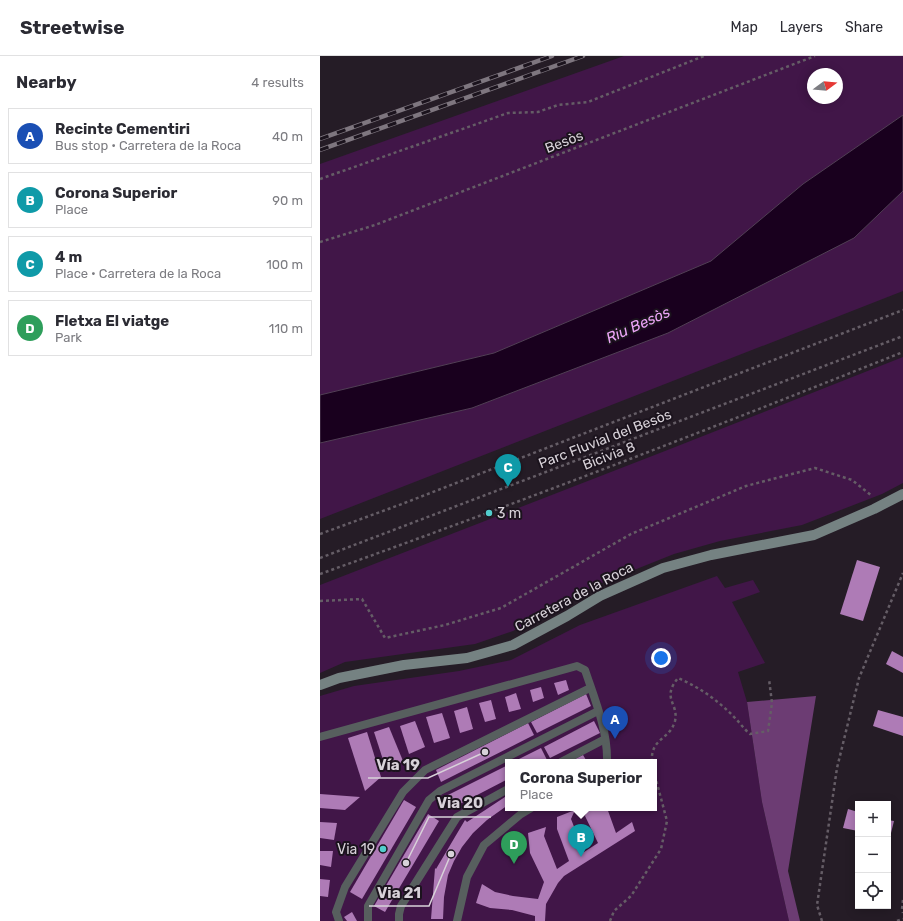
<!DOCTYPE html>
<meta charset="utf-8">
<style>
body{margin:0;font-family:Rubik,sans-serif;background:#f7f7f7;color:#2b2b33}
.controls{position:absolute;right:12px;bottom:12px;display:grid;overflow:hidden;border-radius:0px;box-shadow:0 2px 10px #0003}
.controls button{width:36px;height:36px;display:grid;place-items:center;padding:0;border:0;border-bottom:1px solid #e1e1e2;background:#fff;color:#2b2b33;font:20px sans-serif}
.compass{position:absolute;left:487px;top:12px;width:36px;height:36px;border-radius:50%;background:#fff;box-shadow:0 2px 10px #0003;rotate:74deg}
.you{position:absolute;left:341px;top:602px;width:14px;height:14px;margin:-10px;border:3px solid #fff;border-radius:50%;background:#1a73e8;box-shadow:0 0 0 6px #1a73e833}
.badge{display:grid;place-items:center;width:26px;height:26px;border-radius:50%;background:#3d7478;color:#fff;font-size:13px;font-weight:700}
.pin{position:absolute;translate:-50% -33px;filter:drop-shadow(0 1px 2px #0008)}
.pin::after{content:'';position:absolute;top:21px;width:14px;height:12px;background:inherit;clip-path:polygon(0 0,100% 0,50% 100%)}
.popup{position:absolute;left:185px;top:703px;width:152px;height:52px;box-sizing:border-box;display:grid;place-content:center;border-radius:0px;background:#fff;filter:drop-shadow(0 1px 3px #0005);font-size:13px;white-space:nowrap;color:#7c7c81}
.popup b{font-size:15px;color:#2b2b33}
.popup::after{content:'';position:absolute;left:50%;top:100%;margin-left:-8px;border:8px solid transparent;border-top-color:#fff}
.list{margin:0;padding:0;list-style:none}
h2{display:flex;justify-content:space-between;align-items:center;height:52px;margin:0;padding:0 16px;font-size:17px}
h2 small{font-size:13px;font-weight:400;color:#7c7c81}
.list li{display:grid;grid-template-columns:26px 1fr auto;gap:12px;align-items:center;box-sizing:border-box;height:56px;margin:0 8px 8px;padding:0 8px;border:1px solid #e1e1e2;border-radius:0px}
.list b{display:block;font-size:15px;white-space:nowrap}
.list p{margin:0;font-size:13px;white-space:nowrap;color:#7c7c81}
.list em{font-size:13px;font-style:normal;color:#7c7c81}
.icon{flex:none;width:22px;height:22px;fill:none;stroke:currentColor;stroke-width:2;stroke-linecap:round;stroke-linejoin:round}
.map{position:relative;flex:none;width:583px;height:865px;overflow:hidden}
header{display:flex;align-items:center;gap:24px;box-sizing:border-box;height:56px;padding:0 20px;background:#fff;border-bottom:1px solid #e1e1e2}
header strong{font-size:19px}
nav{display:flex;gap:22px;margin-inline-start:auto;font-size:14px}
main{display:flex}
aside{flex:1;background:#fff}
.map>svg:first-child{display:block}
.green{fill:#411648;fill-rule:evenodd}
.forest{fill:#6c3c73}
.water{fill:#19001e;stroke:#523f56}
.building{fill:#ae7bb6}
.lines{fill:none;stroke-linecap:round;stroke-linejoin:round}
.path{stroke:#655d66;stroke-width:2.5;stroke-dasharray:3 3;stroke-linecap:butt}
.lane{stroke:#575f5e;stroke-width:8}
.secondary{stroke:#758282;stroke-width:10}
.rail-casing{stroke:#7e767f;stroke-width:4.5}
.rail{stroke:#1b131d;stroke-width:3;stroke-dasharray:9;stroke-linecap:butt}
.poi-dot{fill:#52cdcd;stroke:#1b131d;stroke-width:1.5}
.labels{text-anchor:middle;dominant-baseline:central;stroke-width:4;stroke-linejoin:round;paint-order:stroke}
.street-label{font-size:14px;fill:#d8d2d9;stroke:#1b131d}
.poi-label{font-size:14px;fill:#d8d2d9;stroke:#1b131d;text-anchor:start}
.water-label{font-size:15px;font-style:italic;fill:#eba5f6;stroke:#1b131d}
.leader{fill:none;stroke:#d8d2d9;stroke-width:1.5}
.callout-dot{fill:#d8d2d9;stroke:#1b131d;stroke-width:1.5}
.callout-label{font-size:15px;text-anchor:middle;font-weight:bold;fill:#d8d2d9;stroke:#1b131d;stroke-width:4;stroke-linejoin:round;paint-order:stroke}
</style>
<header>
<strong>Streetwise</strong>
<nav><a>Map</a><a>Layers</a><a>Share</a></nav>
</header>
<main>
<aside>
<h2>Nearby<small>4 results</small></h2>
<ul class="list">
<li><span class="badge" style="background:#1a4fb4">A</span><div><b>Recinte Cementiri</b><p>Bus stop · Carretera de la Roca</p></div><em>40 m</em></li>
<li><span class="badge" style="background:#0f9aa8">B</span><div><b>Corona Superior</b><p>Place</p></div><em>90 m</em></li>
<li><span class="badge" style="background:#0f9aa8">C</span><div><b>4 m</b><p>Place · Carretera de la Roca</p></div><em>100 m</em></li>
<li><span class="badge" style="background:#2e9e5b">D</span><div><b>Fletxa El viatge</b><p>Park</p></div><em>110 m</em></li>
</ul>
</aside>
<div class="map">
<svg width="583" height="865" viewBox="0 0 583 865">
<rect width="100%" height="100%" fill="#251c26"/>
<g class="green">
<path d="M304 0H583V59L483 128 391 205 174 297 0 339V108ZM493 18H517V42H493Z"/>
<polygon points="583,135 583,235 0,463 0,387 152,352 348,277 534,182"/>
<polygon points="583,301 583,427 562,438 482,469 400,485 354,498 274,530 193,575 155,588 25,606 0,617 0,529 345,395"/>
<path d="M397 520 405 532 433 524 440 536 412 546 445 607 418 616 427 646 442 746 469 865H0V640L34 630 139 615 191 604 260 569ZM188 706H334V752H188Z"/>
</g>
<polygon class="forest" points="496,640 468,815 480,865 469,865 442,746 427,646"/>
<polygon class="water" points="583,59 583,135 534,182 348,277 152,352 0,387 0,339 174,297 391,205 483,128"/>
<g class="building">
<polygon points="537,504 560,511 543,565 520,558"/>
<polygon points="572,595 583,601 583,617 566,608"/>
<polygon points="246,624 249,634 238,639 234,627"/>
<polygon points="221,631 224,642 213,646 210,634"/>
<polygon points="196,637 201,653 189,656 185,641"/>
<polygon points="266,638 271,650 217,677 211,666"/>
<polygon points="171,644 176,663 165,666 159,647"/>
<polygon points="147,651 153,673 140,677 134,655"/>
<polygon points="558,654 583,661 583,680 553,670"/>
<polygon points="122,657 130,682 114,687 106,661"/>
<polygon points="95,665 105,691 89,698 80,670"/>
<polygon points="274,665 280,677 230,702 224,691"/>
<polygon points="208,667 214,679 121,726 116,714"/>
<polygon points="69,671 83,705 67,716 54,676"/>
<polygon points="47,676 61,721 45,735 28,682"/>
<polygon points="221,692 227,704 222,706 193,706"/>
<polygon points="263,699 266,704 263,706 249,706"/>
<polygon points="188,709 188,723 134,751 128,739"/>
<polygon points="0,738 40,741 25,754 0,752"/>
<polygon points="188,739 188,749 167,764 153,777 142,791 134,805 128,819 124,841 123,863 111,863 115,812 116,813 145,764 147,766"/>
<polygon points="84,744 96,751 42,843 30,836"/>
<polygon points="268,752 287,752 296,777 312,766 315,775 244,820 238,827 226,848 225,865 215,865 215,860 192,854 170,852 156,847 162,828 175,836 193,840 218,843 224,826 210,797 208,777 226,771 224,780 237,813 249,805 237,773 237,761 255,754 251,763 264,796 278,787 265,760"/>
<polygon points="528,753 538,756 538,775 523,772"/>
<polygon points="108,758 119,765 65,856 54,850"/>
<polygon points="568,764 574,765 569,785 568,785"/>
<polygon points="0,766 17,767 14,784 0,782"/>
<polygon points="0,795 13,795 11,811 0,809"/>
<polygon points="0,823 10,824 8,841 0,840"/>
<polygon points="32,856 37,865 27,865 24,861"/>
</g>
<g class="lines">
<g class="path">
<polyline points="0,123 188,57 218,56 238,49 268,46 384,0"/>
<polyline points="0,186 55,169 495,0"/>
<polyline points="0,478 82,448 583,254"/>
<polyline points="0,502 583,280"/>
<path d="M0 518C196 448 390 373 583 296"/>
<polyline points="0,545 42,543 65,582 125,569 181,552 311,478 426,430 495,412 532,424 552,440"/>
<path d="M332 706C330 682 350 684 355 665 359 647 341 643 358 622 379 631 399 645 415 662 420 667 424 673 430 678L448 675 452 647 449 623"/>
<polyline points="583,844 582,853 583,857"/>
<polyline points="290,865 294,855 311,840 341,793 347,765 334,716"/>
<polyline points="502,865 497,849 517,712 539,622 583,517"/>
<polyline points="577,865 583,863"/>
</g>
<g class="lane">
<path d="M0 681 257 610 265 614C275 644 288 675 287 706"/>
<polyline points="241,706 285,683"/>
<polyline points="19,865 16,856 25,831 83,736 105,714 270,632"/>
<polyline points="48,865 48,850 109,744 120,735 278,655"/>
<polyline points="79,865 79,858 81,850 137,761 188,733"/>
<polyline points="137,865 147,821 164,789 201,758 211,752"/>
</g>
<polyline class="secondary" points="0,629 19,622 84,609 147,602 193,589 247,560 280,540 343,512 391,499 494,479 554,453 583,438"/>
<defs>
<g id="rail">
<polyline points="0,83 232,0"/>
<polyline points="0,94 263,0"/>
</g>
</defs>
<use href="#rail" class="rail-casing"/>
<use href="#rail" class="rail"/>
</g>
<g class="poi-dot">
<circle cx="169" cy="457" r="4"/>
<circle cx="63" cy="793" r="4"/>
</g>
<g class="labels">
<g class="street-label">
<text transform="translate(244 86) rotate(-21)">Besòs</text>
<text transform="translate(285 383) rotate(-21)">Parc Fluvial del Besòs</text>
<text transform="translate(289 400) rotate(-21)">Bicivia 8</text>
<text transform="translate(254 541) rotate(-28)">Carretera de la Roca</text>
</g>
<g class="poi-label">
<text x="177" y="457">3 m</text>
<text x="55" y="793" text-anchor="end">Via 19</text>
</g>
<g class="water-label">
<text transform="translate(318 269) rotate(-24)">Riu Besòs</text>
</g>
</g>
<path class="leader" d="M165 696L108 722H48M86 807L109 761H171M131 798L109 850H49"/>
<g class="callout-dot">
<circle cx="165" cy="696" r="4"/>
<circle cx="86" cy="807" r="4"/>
<circle cx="131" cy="798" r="4"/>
</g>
<g class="callout-label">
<text x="78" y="714">Vía 19</text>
<text x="140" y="752">Via 20</text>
<text x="79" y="842">Via 21</text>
</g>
</svg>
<div class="controls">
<button>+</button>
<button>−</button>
<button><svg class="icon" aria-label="locate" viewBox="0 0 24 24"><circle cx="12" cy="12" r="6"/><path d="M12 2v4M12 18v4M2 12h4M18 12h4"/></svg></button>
</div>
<svg class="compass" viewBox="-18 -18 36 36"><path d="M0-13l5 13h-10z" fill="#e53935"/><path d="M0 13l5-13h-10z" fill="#7c7c81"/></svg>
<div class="you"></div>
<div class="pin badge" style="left:295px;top:683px;background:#1a4fb4">A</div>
<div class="pin badge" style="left:261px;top:801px;background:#0f9aa8">B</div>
<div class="popup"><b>Corona Superior</b>Place</div>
<div class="pin badge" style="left:188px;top:431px;background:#0f9aa8">C</div>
<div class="pin badge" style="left:194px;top:808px;background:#2e9e5b">D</div>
</div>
</main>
